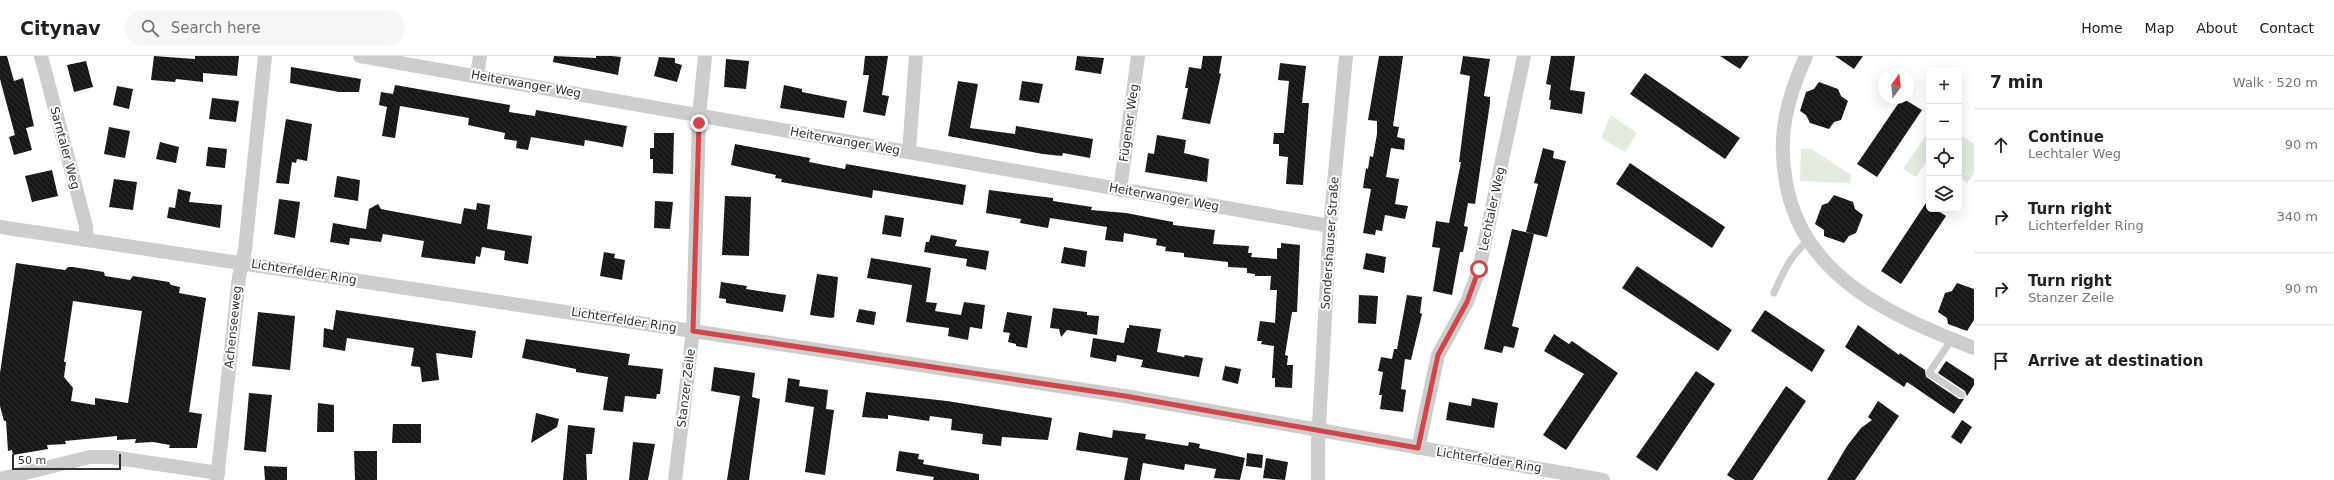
<!DOCTYPE html>
<meta charset="utf-8">
<style>
body{margin:0;font-family:"DejaVu Sans",sans-serif;background:#f6f6f6;color:#202124}
.controls{position:absolute;right:12px;top:12px;display:grid;overflow:hidden;border-radius:6px;box-shadow:0 4px 16px #0002}
.controls button{width:36px;height:36px;display:grid;place-items:center;padding:0;border:0;border-bottom:1px solid #e0e0e0;background:#fff;color:#202124;font:20px sans-serif}
.compass{position:absolute;left:1878px;top:12px;width:36px;height:36px;border-radius:50%;background:#fff;box-shadow:0 4px 16px #0002;rotate:15deg}
.scale{position:absolute;left:12px;bottom:10px;width:109px;box-sizing:border-box;padding-left:4px;border:2px solid #303030;border-top:0;font-size:11px;line-height:14px;white-space:nowrap;color:#303030;-webkit-text-stroke:3px #fff;paint-order:stroke}
.stop{position:absolute;width:12px;height:12px;margin:-9px;border:3px solid #d2464b;border-radius:50%;background:#fff}
.stop.end{background:#d2464b;border-color:#fff;box-shadow:0 1px 4px #0008}
.list{margin:0;padding:0;list-style:none}
h2{display:flex;justify-content:space-between;align-items:center;height:52px;margin:0;padding:0 16px;font-size:17px}
h2 small{font-size:13px;font-weight:400;color:#757577}
.list li{display:grid;grid-template-columns:26px 1fr auto;gap:12px;align-items:center;box-sizing:border-box;height:72px;padding:0 16px;border-top:1px solid #e0e0e0}
.list b{display:block;font-size:15px;white-space:nowrap}
.list p{margin:0;font-size:13px;white-space:nowrap;color:#757577}
.list em{font-size:13px;font-style:normal;color:#757577}
.icon{flex:none;width:22px;height:22px;fill:none;stroke:currentColor;stroke-width:2;stroke-linecap:round;stroke-linejoin:round}
.map{position:relative;flex:none;width:1974px;height:424px;overflow:hidden}
header{display:flex;align-items:center;gap:24px;box-sizing:border-box;height:56px;padding:0 20px;background:#fff;border-bottom:1px solid #e0e0e0}
header strong{font-size:19px}
nav{display:flex;gap:22px;margin-inline-start:auto;font-size:14px}
.search{width:280px;height:36px;background:#f6f6f6;display:flex;align-items:center;gap:10px;box-sizing:border-box;padding:0 14px;border-radius:22px;color:#757577;font-size:15px}
main{display:flex}
aside{flex:1;background:#fff}
.map>svg:first-child{display:block}
.park{fill:#e5ebdf}
.building{fill:url(#building-back-hatch);fill-rule:evenodd}
.lines{fill:none;stroke-linecap:round;stroke-linejoin:round}
.service{stroke:#cdcdcd;stroke-width:7}
.minor{stroke:#cdcdcd;stroke-width:14}
.route{stroke:#d2464b;stroke-width:5}
.labels{text-anchor:middle;dominant-baseline:central;stroke-width:4;stroke-linejoin:round;paint-order:stroke}
.street-label{font-size:12px;fill:#303030;stroke:#fff}
</style>
<header>
<strong>Citynav</strong>
<div class="search"><svg class="icon" aria-label="search" viewBox="0 0 24 24"><circle cx="10" cy="10" r="6"/><path d="M15 15l6 6"/></svg>Search here</div>
<nav><a>Home</a><a>Map</a><a>About</a><a>Contact</a></nav>
</header>
<main>
<div class="map">
<svg width="1974" height="424" viewBox="0 0 1974 424">
<defs>
<pattern id="building-back-hatch" width="6" height="6" patternUnits="userSpaceOnUse"><rect width="6" height="6" fill="#171717"/><path d="M-1 5l2 2M0 0l6 6M5-1l2 2" fill="none" stroke="#303030"/></pattern>
</defs>
<rect width="100%" height="100%" fill="#fff"/>
<g class="park">
<polygon points="1611,59 1637,77 1625,96 1601,82"/>
<polygon points="1929,75 1929,102 1916,121 1903,113"/>
<polygon points="1959,78 1974,88 1974,117 1967,127 1959,121"/>
<polygon points="1801,93 1811,93 1851,119 1850,127 1800,125"/>
</g>
<g class="building">
<polygon points="0,0 7,0 14,25 23,22 34,70 26,72 32,94 14,99 9,81 15,79 0,23"/>
<polygon points="154,0 195,3 195,0 239,0 237,20 203,17 203,26 176,23 175,26 151,24"/>
<polygon points="554,0 596,2 596,0 612,0 621,1 618,19 553,6"/>
<polygon points="865,0 888,0 882,39 889,40 885,60 863,56 869,19 863,19"/>
<polygon points="1077,0 1104,2 1101,18 1075,14"/>
<polygon points="1203,0 1222,0 1219,17 1221,18 1210,68 1182,63 1188,32 1185,32 1189,11 1201,13"/>
<polygon points="1379,0 1403,0 1393,70 1399,71 1397,81 1405,83 1404,94 1391,92 1386,121 1399,123 1395,148 1408,150 1405,163 1385,159 1382,175 1376,174 1375,179 1363,177 1371,133 1363,132 1366,112 1368,113 1370,100 1373,101 1377,78 1377,65 1368,64"/>
<polygon points="1463,0 1490,3 1484,40 1490,41 1490,47 1475,148 1468,147 1464,170 1468,171 1463,196 1460,196 1452,239 1433,235 1440,192 1432,191 1436,165 1449,167 1461,106 1459,106 1470,20 1460,18"/>
<polygon points="1551,0 1575,0 1570,34 1585,36 1582,58 1550,53 1551,44 1549,44 1551,29 1546,28"/>
<polygon points="1720,0 1749,0 1740,13"/>
<polygon points="1835,0 1863,0 1854,13"/>
<polygon points="659,1 675,2 675,7 682,9 677,26 654,20"/>
<polygon points="726,3 749,5 746,33 724,31"/>
<polygon points="86,5 93,31 74,36 67,9"/>
<polygon points="1280,7 1306,10 1302,47 1309,47 1303,129 1286,128 1288,101 1279,100 1279,88 1273,88 1274,77 1284,77 1289,25 1278,24"/>
<polygon points="291,11 361,23 359,36 339,36 290,27"/>
<polygon points="1645,17 1740,82 1725,103 1630,38"/>
<polygon points="958,25 978,28 970,72 1015,78 1016,70 1093,83 1090,102 1063,97 1062,100 1043,98 948,80"/>
<polygon points="1022,25 1043,28 1039,47 1019,44"/>
<polygon points="1819,26 1838,33 1841,40 1848,45 1841,64 1834,66 1829,73 1810,67 1806,59 1800,55 1806,36 1814,33"/>
<polygon points="395,29 510,49 509,56 535,60 536,54 627,70 623,91 585,84 584,90 531,81 528,94 516,92 517,85 504,83 505,77 468,69 469,62 400,50 395,82 382,80 387,51 379,49 381,36 393,38"/>
<polygon points="784,29 802,33 802,36 847,45 844,62 780,52"/>
<polygon points="117,30 133,33 129,53 113,49"/>
<polygon points="212,42 239,45 236,66 209,63"/>
<polygon points="1902,42 1922,54 1877,121 1857,108"/>
<polygon points="286,63 312,68 307,105 297,103 296,107 292,106 289,128 276,127"/>
<polygon points="109,71 130,75 125,102 104,98"/>
<polygon points="654,77 674,77 673,118 653,117 653,103 650,103 650,92 654,92"/>
<polygon points="1157,79 1186,84 1184,97 1209,103 1207,126 1145,116 1148,97 1154,98"/>
<polygon points="160,86 179,91 176,107 156,103"/>
<polygon points="735,88 810,102 809,106 845,113 846,108 966,129 963,149 873,134 872,142 781,126 782,123 775,122 776,119 731,109"/>
<polygon points="208,91 227,93 225,112 206,110"/>
<polygon points="1543,92 1554,95 1553,102 1566,105 1547,181 1526,176 1538,128 1534,127"/>
<polygon points="1630,107 1725,171 1712,192 1616,128"/>
<polygon points="52,114 58,140 32,146 25,120"/>
<polygon points="337,120 360,124 358,145 334,141"/>
<polygon points="114,123 137,126 133,154 109,151"/>
<polygon points="178,133 191,136 189,146 222,149 220,172 167,162 169,151 175,152"/>
<polygon points="989,134 1053,142 1053,145 1092,151 1091,154 1126,157 1173,166 1173,169 1215,174 1213,188 1249,190 1248,197 1252,197 1251,201 1277,203 1277,192 1281,192 1281,187 1300,189 1297,256 1292,256 1285,299 1288,300 1287,309 1293,309 1292,332 1275,331 1275,322 1272,322 1274,290 1261,288 1262,285 1257,285 1260,265 1275,267 1277,234 1270,234 1271,220 1255,220 1255,218 1247,217 1247,212 1228,211 1228,206 1184,201 1184,197 1165,195 1166,191 1156,189 1157,183 1124,177 1123,186 1105,184 1107,171 1050,162 1048,172 1020,167 1021,163 986,157"/>
<polygon points="1834,139 1853,146 1855,153 1863,159 1856,177 1849,180 1844,187 1824,180 1824,174 1815,168 1822,149 1828,147"/>
<polygon points="725,140 751,141 749,200 722,199"/>
<polygon points="279,143 300,146 295,182 274,178"/>
<polygon points="655,145 673,146 670,173 654,172"/>
<polygon points="477,147 490,149 487,173 532,180 528,208 504,204 505,195 482,191 480,201 476,200 475,208 421,201 424,185 383,178 381,186 350,182 349,189 330,186 333,167 366,173 369,153 378,148 381,153 386,154 461,168 464,152 476,154"/>
<polygon points="1926,147 1929,149 1929,153 1935,153 1946,160 1901,228 1881,215"/>
<polygon points="885,159 904,162 901,181 882,178"/>
<polygon points="1512,173 1534,178 1512,270 1519,272 1514,292 1504,290 1502,297 1484,293"/>
<polygon points="931,179 957,184 955,190 989,195 986,214 966,210 967,203 924,196 926,186 929,186"/>
<polygon points="1064,191 1087,195 1085,211 1061,207"/>
<polygon points="604,196 615,198 614,202 625,204 622,224 600,220"/>
<polygon points="1366,197 1386,201 1384,217 1363,213"/>
<polygon points="871,202 931,212 926,246 937,247 935,255 961,259 964,246 985,249 982,273 970,271 968,284 948,280 949,272 906,266 912,229 867,222"/>
<path d="M16 207 65 214 68 211H73L104 216 105 220 130 224 133 220 169 226 171 229 180 231 179 237 206 242 189 356 202 358 197 392H169L170 389 153 386 135 387 136 383 117 384V380L65 385 66 388 47 389 48 393 13 399 12 394 8 395 6 365H4L0 350V317ZM73 245 142 255 128 347 95 342V349L71 345 73 332 64 321 66 306H64Z"/>
<polygon points="1637,210 1732,274 1718,295 1622,232"/>
<polygon points="817,218 838,221 834,261 832,262 810,259"/>
<polygon points="721,226 747,230 746,233 786,239 783,256 726,247 726,243 719,242"/>
<polygon points="1957,227 1974,233 1974,264 1967,275 1948,268 1947,262 1938,256 1945,237 1952,235"/>
<polygon points="1359,239 1378,240 1376,268 1358,267"/>
<polygon points="1407,239 1422,241 1420,257 1422,258 1411,304 1405,303 1401,333 1406,334 1403,356 1380,353 1382,339 1379,339 1383,316 1378,315 1381,301 1392,303 1394,293 1397,293"/>
<polygon points="1053,252 1087,256 1087,259 1099,260 1097,279 1067,274 1061,281 1059,273 1050,272"/>
<polygon points="859,253 876,256 874,269 856,266"/>
<polygon points="336,254 476,275 472,302 436,297 439,324 422,326 420,311 411,310 414,292 347,282 345,295 323,291 324,272 333,274"/>
<polygon points="1765,254 1825,294 1812,316 1751,275"/>
<polygon points="258,256 295,260 290,314 252,310"/>
<polygon points="1007,256 1032,260 1027,292 1016,290 1016,288 1008,286 1010,277 1003,276"/>
<polygon points="1129,269 1161,273 1157,296 1179,300 1184,301 1185,299 1203,302 1199,321 1141,311 1143,304 1117,299 1116,306 1090,301 1093,282 1124,287 1127,272 1129,272"/>
<polygon points="1858,269 1899,299 1900,297 1925,314 1926,321 1959,343 1964,343 1954,358 1907,326 1904,331 1845,291"/>
<polygon points="1554,278 1569,288 1572,285 1618,317 1566,394 1543,379 1584,318 1544,295"/>
<polygon points="526,283 630,298 628,309 663,313 660,338 657,338 656,343 625,340 623,356 603,354 608,321 576,316 576,313 522,302"/>
<polygon points="1946,305 1974,323 1974,329 1967,340 1965,335 1938,317"/>
<polygon points="1225,310 1241,313 1238,328 1222,324"/>
<polygon points="714,311 755,317 752,341 760,343 749,424 727,424 740,340 711,335"/>
<polygon points="1696,315 1715,328 1657,415 1636,401"/>
<polygon points="788,322 800,324 799,330 828,334 826,353 834,354 825,419 805,416 814,351 785,346"/>
<polygon points="1786,330 1806,345 1753,424 1735,424 1727,419"/>
<polygon points="866,336 947,345 1052,362 1048,384 1002,381 1001,390 982,388 983,378 951,374 952,363 930,360 929,365 888,359 888,363 862,361"/>
<polygon points="249,337 272,339 266,396 244,394"/>
<polygon points="1472,342 1498,347 1494,372 1446,364 1449,346 1471,350"/>
<polygon points="1878,345 1899,360 1855,424 1827,424 1847,390 1861,372 1872,364 1868,361"/>
<polygon points="318,347 334,349 334,376 317,376"/>
<polygon points="536,357 559,363 557,371 531,387"/>
<polygon points="1962,364 1972,371 1961,388 1951,381"/>
<polygon points="393,368 421,368 421,387 392,387"/>
<polygon points="568,369 595,372 592,398 586,398 587,424 563,424"/>
<polygon points="1113,374 1146,378 1145,383 1188,390 1189,386 1200,388 1199,392 1245,402 1240,424 1214,422 1216,413 1185,408 1184,414 1143,407 1140,424 1124,424 1128,402 1076,394 1079,376 1112,382"/>
<polygon points="633,386 655,388 648,424 629,424"/>
<polygon points="354,395 377,395 377,424 355,424"/>
<polygon points="899,395 919,398 918,403 924,404 923,408 979,418 979,424 933,424 934,421 896,415"/>
<polygon points="1247,397 1263,399 1262,412 1246,410"/>
<polygon points="1266,402 1288,406 1285,424 1263,422"/>
<polygon points="264,410 287,411 287,424 265,424"/>
</g>
<g class="lines">
<g class="service">
<path d="M1774 237C1782 218 1792 197 1808 185"/>
<polyline points="1952,283 1929,317 1962,339"/>
</g>
<g class="minor">
<polyline points="41,0 86,170 86,184"/>
<polyline points="360,0 1330,170"/>
<path d="M1806 0C1787 43 1777 79 1786 126 1802 222 1893 260 1974 292"/>
<polyline points="477,19 480,0"/>
<polyline points="909,96 916,0"/>
<polyline points="1120,134 1138,0"/>
<polyline points="0,171 1125,340 1603,424"/>
<polyline points="1418,392 1438,299 1467,246 1479,214 1524,0"/>
<polyline points="0,423 90,401 111,401 218,417"/>
<polyline points="217,424 239,221 245,194 265,0"/>
<polyline points="675,424 693,275 699,60 705,0"/>
<polyline points="1318,424 1318,388 1330,170 1346,0"/>
</g>
</g>
<g class="lines">
<polyline class="route" points="699,67 693,275 1125,340 1418,392 1438,299 1467,246 1479,213"/>
</g>
<g class="labels">
<g class="street-label">
<text transform="translate(526 28) rotate(10)">Heiterwanger Weg</text>
<text transform="translate(1129 67) rotate(-82)">Fügener Weg</text>
<text transform="translate(845 85) rotate(10)">Heiterwanger Weg</text>
<text transform="translate(65 92) rotate(75)">Sarntaler Weg</text>
<text transform="translate(1164 141) rotate(10)">Heiterwanger Weg</text>
<text transform="translate(1492 153) rotate(-78)">Lechtaler Weg</text>
<text transform="translate(1330 187) rotate(-86)">Sondershauser Straße</text>
<text transform="translate(304 216) rotate(9)">Lichterfelder Ring</text>
<text transform="translate(624 264) rotate(9)">Lichterfelder Ring</text>
<text transform="translate(233 271) rotate(-84)">Achenseeweg</text>
<text transform="translate(686 332) rotate(-83)">Stanzer Zeile</text>
<text transform="translate(1489 404) rotate(9)">Lichterfelder Ring</text>
</g>
</g>
</svg>
<div class="controls">
<button>+</button>
<button>−</button>
<button><svg class="icon" aria-label="locate" viewBox="0 0 24 24"><circle cx="12" cy="12" r="6"/><path d="M12 2v4M12 18v4M2 12h4M18 12h4"/></svg></button>
<button><svg class="icon" aria-label="layers" viewBox="0 0 24 24"><path d="M12 4l9 5-9 5-9-5zM3 14l9 5 9-5"/></svg></button>
</div>
<svg class="compass" viewBox="-18 -18 36 36"><path d="M0-13l5 13h-10z" fill="#e53935"/><path d="M0 13l5-13h-10z" fill="#757577"/></svg>
<div class="scale">50 m</div>
<div class="stop" style="left:1479px;top:213px"></div>
<div class="stop end" style="left:699px;top:67px"></div>
</div>
<aside>
<h2>7 min<small>Walk · 520 m</small></h2>
<ul class="list">
<li><svg class="icon" aria-label="ahead" viewBox="0 0 24 24"><path d="M12 20V5M6 11l6-6 6 6"/></svg><div><b>Continue</b><p>Lechtaler Weg</p></div><em>90 m</em></li>
<li><svg class="icon" aria-label="right" viewBox="0 0 24 24"><path d="M7 20v-9h11M14 6l5 5-5 5"/></svg><div><b>Turn right</b><p>Lichterfelder Ring</p></div><em>340 m</em></li>
<li><svg class="icon" aria-label="right" viewBox="0 0 24 24"><path d="M7 20v-9h11M14 6l5 5-5 5"/></svg><div><b>Turn right</b><p>Stanzer Zeile</p></div><em>90 m</em></li>
<li><svg class="icon" aria-label="arrive" viewBox="0 0 24 24"><path d="M6 21V4h12l-3 4 3 4H6"/></svg><div><b>Arrive at destination</b></div></li>
</ul>
</aside>
</main>
